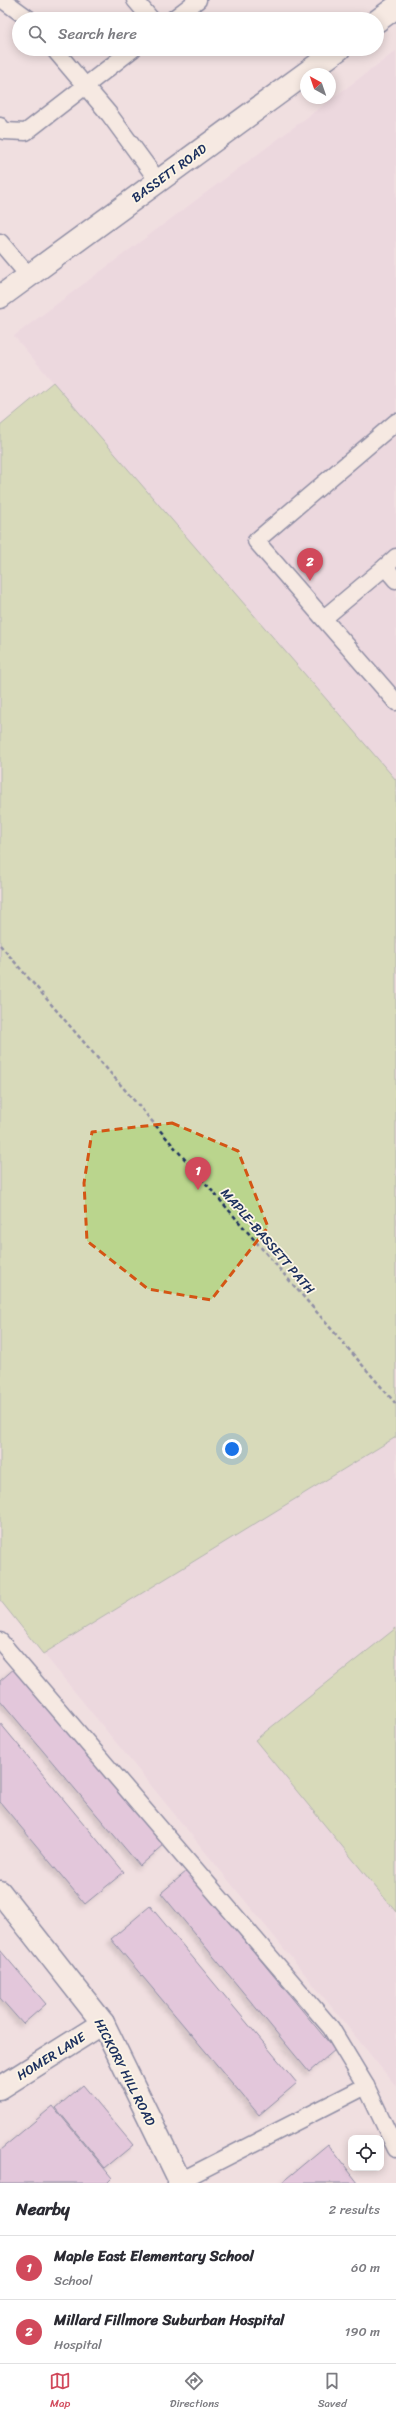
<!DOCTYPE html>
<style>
body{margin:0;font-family:Sriracha,sans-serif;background:#f7f7f7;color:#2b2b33}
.controls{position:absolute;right:12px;bottom:12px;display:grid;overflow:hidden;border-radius:8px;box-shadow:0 2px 10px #0003}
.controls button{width:36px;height:36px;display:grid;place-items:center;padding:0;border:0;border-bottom:1px solid #e1e1e2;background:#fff;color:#2b2b33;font:20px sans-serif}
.compass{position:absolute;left:300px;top:68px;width:36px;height:36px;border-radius:50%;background:#fff;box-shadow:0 2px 10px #0003;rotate:320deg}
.you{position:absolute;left:232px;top:1449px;width:14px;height:14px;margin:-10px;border:3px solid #fff;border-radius:50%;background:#1a73e8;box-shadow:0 0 0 6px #1a73e833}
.badge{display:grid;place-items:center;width:26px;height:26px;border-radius:50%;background:#d1495b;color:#fff;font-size:13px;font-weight:700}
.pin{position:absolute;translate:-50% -33px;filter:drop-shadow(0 1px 2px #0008)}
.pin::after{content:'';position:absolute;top:21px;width:14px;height:12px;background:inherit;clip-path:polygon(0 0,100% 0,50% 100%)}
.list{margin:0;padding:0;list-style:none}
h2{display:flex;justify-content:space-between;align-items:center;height:52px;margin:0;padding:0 16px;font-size:17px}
h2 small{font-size:13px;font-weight:400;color:#7c7c81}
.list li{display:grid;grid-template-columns:26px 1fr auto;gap:12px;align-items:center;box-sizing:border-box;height:64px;padding:0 16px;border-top:1px solid #e1e1e2}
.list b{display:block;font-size:15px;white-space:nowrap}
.list p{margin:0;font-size:13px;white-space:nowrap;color:#7c7c81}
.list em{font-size:13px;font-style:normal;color:#7c7c81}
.icon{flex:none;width:22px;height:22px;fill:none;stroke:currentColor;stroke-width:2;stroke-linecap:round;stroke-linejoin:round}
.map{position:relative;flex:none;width:396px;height:2183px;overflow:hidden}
.search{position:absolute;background:#fff;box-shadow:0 2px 10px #0003;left:12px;right:12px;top:12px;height:44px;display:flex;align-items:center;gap:10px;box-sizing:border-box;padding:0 14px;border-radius:22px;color:#7c7c81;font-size:15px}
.sheet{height:180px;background:#fff}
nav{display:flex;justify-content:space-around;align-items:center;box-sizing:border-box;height:56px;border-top:1px solid #e1e1e2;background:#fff;font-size:11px;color:#7c7c81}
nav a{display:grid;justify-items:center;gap:2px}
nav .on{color:#d1495b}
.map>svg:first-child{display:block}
.built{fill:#e7d0dc}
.green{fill:#bad58d;stroke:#6a8276}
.building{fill:#d3acd4;stroke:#1b2f5e;filter:url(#shadow)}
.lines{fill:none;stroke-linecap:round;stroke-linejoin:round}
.lane-casing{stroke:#1b2f5e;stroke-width:19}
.street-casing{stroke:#1b2f5e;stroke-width:25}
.path{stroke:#1b2f5e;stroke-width:2.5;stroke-dasharray:4 3;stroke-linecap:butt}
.lane{stroke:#fcf5e5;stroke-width:16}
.street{stroke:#fcf5e5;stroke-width:22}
.marked{fill:none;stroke:#d45514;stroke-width:3;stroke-dasharray:8 5;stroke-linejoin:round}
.labels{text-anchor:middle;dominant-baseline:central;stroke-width:3.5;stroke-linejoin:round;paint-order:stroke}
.street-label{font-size:13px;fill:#1b2f5e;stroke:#fcf5e5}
</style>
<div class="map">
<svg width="396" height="2183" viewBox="0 0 396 2183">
<defs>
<filter id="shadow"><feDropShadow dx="-3.5" dy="3.5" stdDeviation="2" flood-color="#0004"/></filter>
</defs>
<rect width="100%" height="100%" fill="#f0dfe0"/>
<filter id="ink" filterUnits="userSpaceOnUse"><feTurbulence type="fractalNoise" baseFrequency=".025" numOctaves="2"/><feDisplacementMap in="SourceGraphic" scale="8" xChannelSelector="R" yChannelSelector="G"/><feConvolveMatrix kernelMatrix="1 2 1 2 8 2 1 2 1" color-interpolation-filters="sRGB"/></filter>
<g filter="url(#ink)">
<polygon class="built" points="396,51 396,2086 0,1600 0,426 53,382 14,336"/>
<g class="green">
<polygon points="53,382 396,780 396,1437 43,1654 0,1600 0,426"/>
<polygon points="396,1628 396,1912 255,1740"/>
</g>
<g class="building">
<polygon points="16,1667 165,1844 140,1866 0,1700 0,1681"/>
<polygon points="0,1723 124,1872 85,1904 0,1802"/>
<polygon points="187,1871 335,2050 309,2072 161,1893"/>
<polygon points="150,1906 297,2083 259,2115 111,1939"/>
<polygon points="0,1950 46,2004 23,2024 0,1998"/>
<polygon points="83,2085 133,2145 105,2168 56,2108"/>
<polygon points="53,2106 112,2178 107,2183 0,2183 0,2150"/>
<polygon points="328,2144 358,2183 281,2183"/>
</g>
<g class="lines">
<defs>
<g id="lane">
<polyline points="3,0 29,19"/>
<polyline points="135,0 151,19"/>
<polyline points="173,19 198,0"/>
<polyline points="54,49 109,114 158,181"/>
<polyline points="0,126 4,131 26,132 133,49"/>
<polyline points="0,242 28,275"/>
<polyline points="396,422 256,541 396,702"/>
<polyline points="396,557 385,567 396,580"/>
<polyline points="324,618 385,567"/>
<polyline points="0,1641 331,2028 366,2086 396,2149"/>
<polyline points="180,2181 366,2086"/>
</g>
<g id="street">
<polyline points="377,21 396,7"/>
<polyline points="0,297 339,49"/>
<polyline points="0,1892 103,2023 180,2181 179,2183"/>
<polyline points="0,2088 103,2023"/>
</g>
</defs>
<use href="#lane" class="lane-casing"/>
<use href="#street" class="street-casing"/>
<polyline class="path" points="0,945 396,1404"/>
<use href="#lane" class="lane"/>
<use href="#street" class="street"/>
</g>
</g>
<path d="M0 0H396V2183H0ZM172 1123 238 1151 268 1227 211 1300 148 1289 87 1241 84 1183 92 1132Z" fill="#f0dfe0" fill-opacity=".55" fill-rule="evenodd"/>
<path class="marked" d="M172 1123 238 1151 268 1227 211 1300 148 1289 87 1241 84 1183 92 1132Z"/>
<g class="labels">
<g class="street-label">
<text transform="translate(169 173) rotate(-36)">BASSETT ROAD</text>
<text transform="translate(268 1241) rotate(49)">MAPLE-BASSETT PATH</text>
<text transform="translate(51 2056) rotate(-32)">HOMER LANE</text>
<text transform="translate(125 2072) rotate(63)">HICKORY HILL ROAD</text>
</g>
</g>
</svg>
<div class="controls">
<button><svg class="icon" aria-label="locate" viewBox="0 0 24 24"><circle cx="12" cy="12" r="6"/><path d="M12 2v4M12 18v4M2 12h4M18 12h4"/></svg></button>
</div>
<svg class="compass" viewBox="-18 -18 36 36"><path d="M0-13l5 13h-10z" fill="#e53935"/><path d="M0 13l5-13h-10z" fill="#7c7c81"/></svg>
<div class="you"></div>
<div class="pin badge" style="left:198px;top:1190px">1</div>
<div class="pin badge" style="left:310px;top:581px">2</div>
<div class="search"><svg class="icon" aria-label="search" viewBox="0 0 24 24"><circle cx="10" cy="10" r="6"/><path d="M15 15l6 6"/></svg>Search here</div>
</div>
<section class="sheet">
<h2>Nearby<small>2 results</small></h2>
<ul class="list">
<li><span class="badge">1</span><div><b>Maple East Elementary School</b><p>School</p></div><em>60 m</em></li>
<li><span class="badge">2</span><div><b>Millard Fillmore Suburban Hospital</b><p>Hospital</p></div><em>190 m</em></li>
</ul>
</section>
<nav>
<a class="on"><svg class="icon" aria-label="map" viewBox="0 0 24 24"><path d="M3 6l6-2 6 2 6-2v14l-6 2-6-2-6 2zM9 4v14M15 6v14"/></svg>Map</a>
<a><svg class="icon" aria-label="directions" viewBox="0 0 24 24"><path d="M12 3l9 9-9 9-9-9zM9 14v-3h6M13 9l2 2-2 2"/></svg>Directions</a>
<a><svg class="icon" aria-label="saved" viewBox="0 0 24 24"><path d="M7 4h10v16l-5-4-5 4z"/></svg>Saved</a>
</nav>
